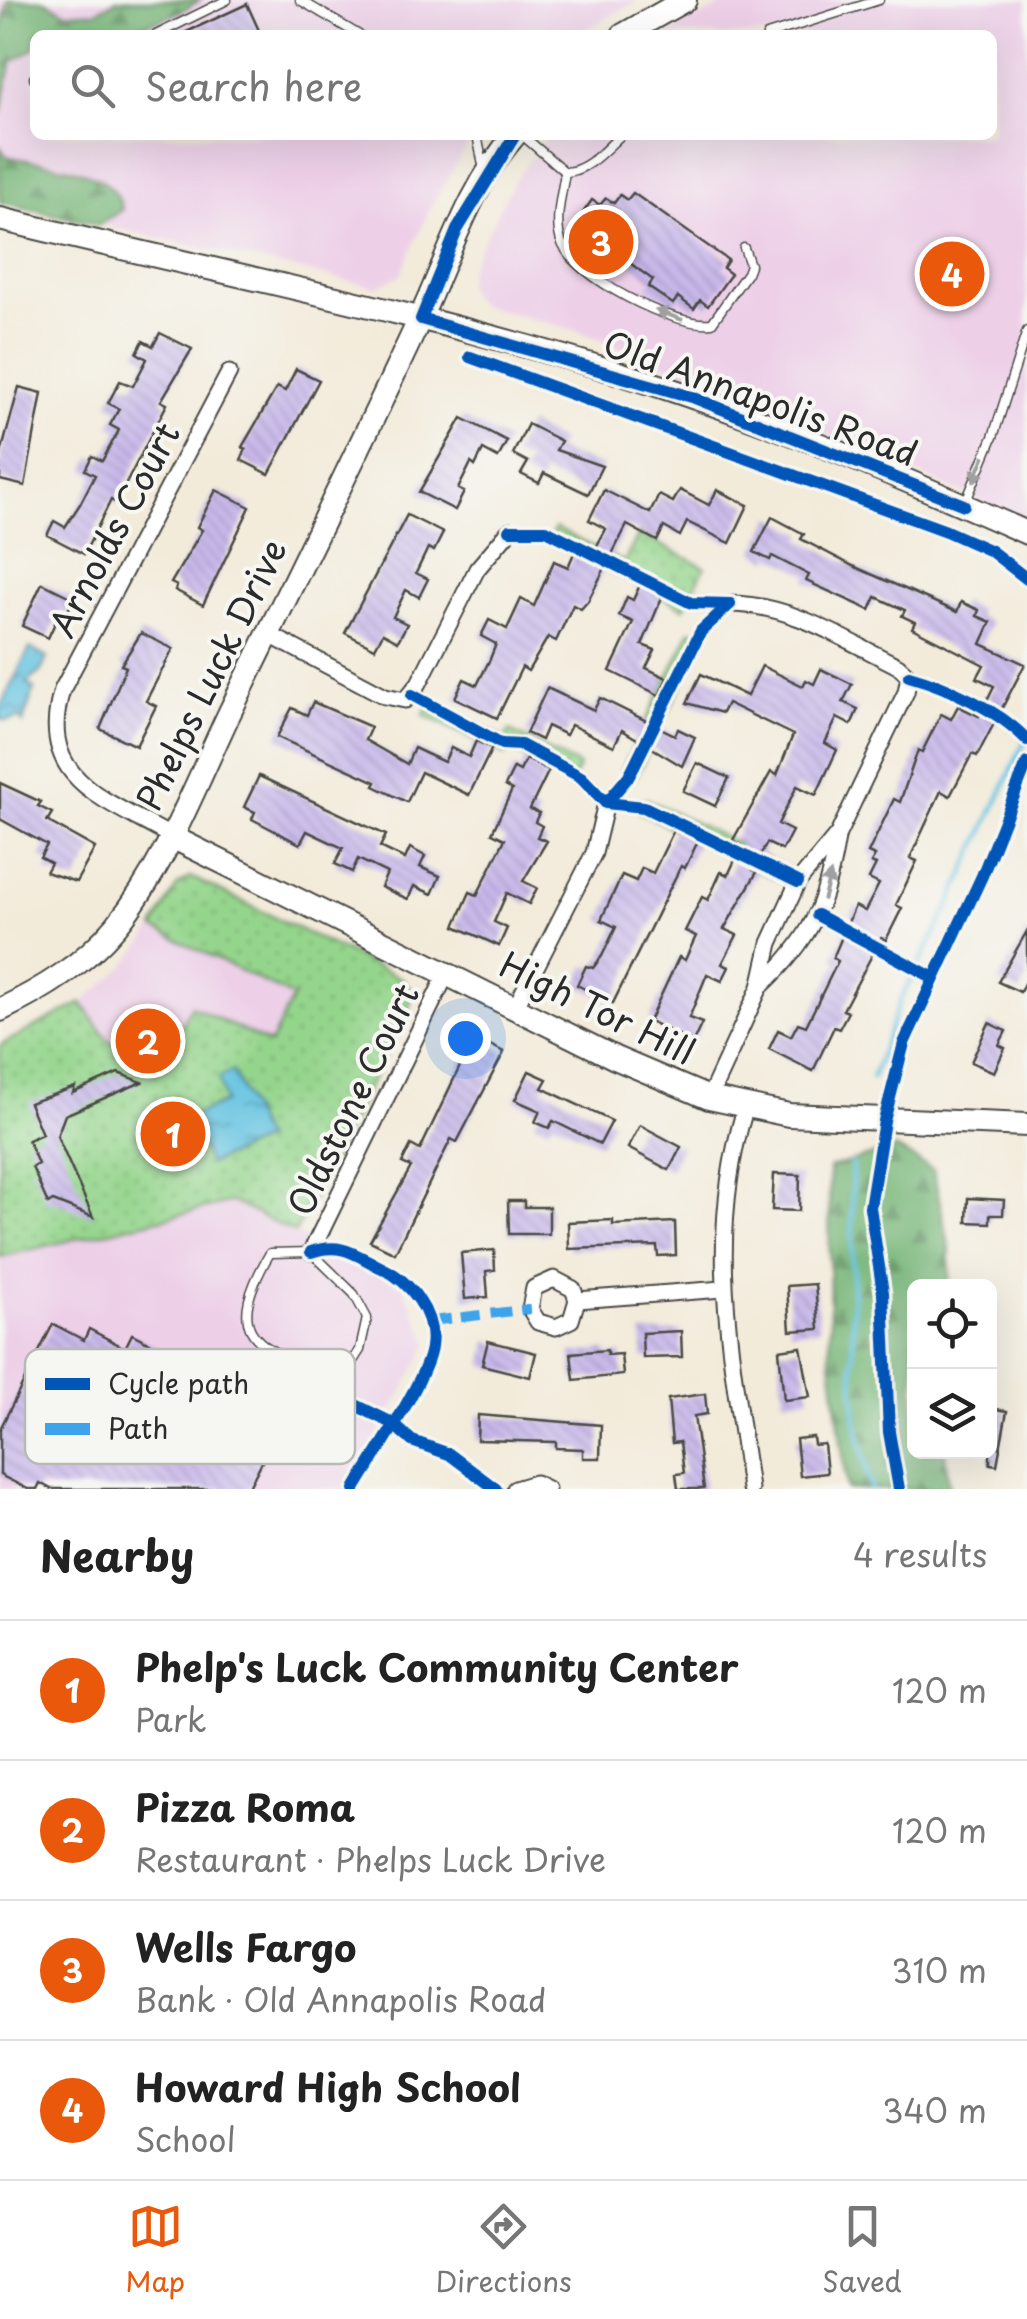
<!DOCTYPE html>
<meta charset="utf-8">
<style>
body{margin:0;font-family:"Playpen Sans",sans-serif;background:#f2f2f2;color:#222}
.controls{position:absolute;right:30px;bottom:30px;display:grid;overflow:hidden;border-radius:15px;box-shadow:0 10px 40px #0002}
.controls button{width:90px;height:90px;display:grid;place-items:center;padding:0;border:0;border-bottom:2px solid #e0e0e0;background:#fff;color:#222;font:50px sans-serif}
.you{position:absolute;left:465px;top:1038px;width:35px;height:35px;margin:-25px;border:8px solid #fff;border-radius:50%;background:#1a73e8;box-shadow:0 0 0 15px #1a73e833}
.badge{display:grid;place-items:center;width:65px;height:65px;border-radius:50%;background:#ea580c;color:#fff;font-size:32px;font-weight:700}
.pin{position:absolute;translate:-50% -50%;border:5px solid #fff;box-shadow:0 2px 10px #0006}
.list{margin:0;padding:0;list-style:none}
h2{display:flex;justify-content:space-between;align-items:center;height:130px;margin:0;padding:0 40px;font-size:42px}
h2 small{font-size:32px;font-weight:400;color:#767676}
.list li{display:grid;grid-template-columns:65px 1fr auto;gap:30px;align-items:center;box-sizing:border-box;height:140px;padding:0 40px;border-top:2px solid #e0e0e0}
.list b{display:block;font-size:38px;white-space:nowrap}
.list p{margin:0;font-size:32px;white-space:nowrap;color:#767676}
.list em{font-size:32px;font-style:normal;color:#767676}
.icon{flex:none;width:55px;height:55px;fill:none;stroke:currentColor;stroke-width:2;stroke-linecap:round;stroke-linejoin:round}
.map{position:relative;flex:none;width:1027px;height:1489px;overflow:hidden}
.search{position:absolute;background:#fff;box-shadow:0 10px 40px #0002;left:30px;right:30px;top:30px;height:110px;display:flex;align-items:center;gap:25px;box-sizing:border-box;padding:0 35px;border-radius:15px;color:#767676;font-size:38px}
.sheet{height:690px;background:#fff}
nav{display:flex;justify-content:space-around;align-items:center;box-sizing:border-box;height:140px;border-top:2px solid #e0e0e0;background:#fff;font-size:28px;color:#767676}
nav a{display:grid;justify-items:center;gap:5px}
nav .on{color:#ea580c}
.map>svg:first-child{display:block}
.built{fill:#edd0e8}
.forest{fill:url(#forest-firs);stroke:#517052;stroke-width:2.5}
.park{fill:url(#park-dots);stroke:#60805c;stroke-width:2.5}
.water{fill:url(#water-ripples);stroke:#477786;stroke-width:2.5}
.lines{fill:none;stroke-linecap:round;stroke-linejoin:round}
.stream{stroke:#63c3e1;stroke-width:5}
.building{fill:url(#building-back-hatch)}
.lane-casing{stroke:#494845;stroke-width:11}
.street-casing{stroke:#494845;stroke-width:19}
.secondary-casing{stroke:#494845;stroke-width:26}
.lane{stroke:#fff;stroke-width:8}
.street{stroke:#fff;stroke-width:15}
.secondary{stroke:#fff;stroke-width:22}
.quiet{stroke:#3ea3eb;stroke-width:10;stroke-dasharray:20 10;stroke-linecap:butt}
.cycleway-casing{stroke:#f6f6f2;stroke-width:19}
.cycleway{stroke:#0057b8;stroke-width:12}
.oneway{fill:#a0a0a0}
.labels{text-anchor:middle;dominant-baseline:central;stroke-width:8;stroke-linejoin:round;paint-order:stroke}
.street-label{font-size:35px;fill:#2b2b2b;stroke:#f6f6f2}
.key{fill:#f6f6f2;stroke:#b9b9b6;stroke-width:2.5}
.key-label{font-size:28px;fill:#2b2b2b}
</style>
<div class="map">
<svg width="1027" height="1489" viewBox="0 0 1027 1489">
<defs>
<pattern id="forest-firs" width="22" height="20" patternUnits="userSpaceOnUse" patternTransform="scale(2.5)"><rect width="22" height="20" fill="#77b678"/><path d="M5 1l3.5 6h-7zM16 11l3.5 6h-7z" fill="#629463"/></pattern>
<pattern id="park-dots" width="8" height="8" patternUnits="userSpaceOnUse" patternTransform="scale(2.5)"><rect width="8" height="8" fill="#94d58c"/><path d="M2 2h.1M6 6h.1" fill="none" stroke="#80b779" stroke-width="1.8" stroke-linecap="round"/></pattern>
<pattern id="water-ripples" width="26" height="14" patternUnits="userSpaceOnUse" patternTransform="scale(2.5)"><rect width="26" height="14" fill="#63c3e1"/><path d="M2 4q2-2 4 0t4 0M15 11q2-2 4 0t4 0" fill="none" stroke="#529fb7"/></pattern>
<pattern id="building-back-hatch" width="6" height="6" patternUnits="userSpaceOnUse" patternTransform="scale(2.5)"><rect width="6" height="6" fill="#c8b8ea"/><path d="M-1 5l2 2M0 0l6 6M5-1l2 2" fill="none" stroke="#ac9ec9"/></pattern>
</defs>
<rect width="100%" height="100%" fill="#f6f6f2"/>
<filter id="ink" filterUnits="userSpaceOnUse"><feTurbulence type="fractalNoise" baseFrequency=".01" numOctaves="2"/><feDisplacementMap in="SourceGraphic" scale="20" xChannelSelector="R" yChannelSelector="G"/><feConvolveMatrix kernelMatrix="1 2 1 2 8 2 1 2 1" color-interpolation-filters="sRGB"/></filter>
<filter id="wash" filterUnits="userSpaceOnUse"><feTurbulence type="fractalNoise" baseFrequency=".0048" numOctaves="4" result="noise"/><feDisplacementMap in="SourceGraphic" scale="40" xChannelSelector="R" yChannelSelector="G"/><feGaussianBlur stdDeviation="2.25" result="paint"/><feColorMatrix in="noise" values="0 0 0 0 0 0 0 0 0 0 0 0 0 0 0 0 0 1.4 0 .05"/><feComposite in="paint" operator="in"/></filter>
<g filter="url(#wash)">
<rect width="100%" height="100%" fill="#f3ebda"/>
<g class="built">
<polygon points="0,0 639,0 576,35 35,35 35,135 474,135 430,207 401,275 375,287 0,202"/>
<polygon points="734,0 1027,0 1027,521 677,369 578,331 483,306 472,298 466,284 470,267 515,179 549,135 992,135 992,35 663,35"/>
<polygon points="154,928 293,997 269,1045 160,1067 107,1040 82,1003 125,966"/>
<polygon points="232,1202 403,1287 429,1344 348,1489 0,1489 0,1257"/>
</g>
<g class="forest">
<path d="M8 0H45L65 12H94L117 0H200C154 32 89 35 35 35V48L12 62 0 115V37Z"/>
<path d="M0 147 6 156C44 165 115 165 122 210L98 225 0 202Z"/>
<polygon points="896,1148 933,1170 950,1250 949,1286 914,1286 914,1452 945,1452 949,1489 847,1489 830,1355 829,1168"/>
</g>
<g class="park">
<polygon points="555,528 624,562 639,534 705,567 684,608 549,541"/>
<polygon points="691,630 705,637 636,777 622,770"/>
<polygon points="431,702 505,739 510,731 579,766 572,781 509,749 505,755 424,715"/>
<polygon points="645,798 789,869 782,882 638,811"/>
<polygon points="191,877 403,979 412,991 410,1005 295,1233 232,1202 0,1257 0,1045 82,1003 108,1040 160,1066 191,1006 270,1044 293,997 154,928 177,886"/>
</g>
<g class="water">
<polygon points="30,648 47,658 41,671 27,683 34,689 23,723 20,718 6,721 0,718 0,707"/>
<polygon points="233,1071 264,1140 209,1164 188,1118 225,1102 219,1078"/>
</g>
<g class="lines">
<g class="stream">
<polyline points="872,1078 900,1001 948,909 1027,736"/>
<polyline points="852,1163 853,1379 856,1421 871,1489"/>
</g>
</g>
<g id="blocks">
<g class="building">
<polygon points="247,4 261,35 180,35"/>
<polygon points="633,193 728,260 723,268 731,274 708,306 700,300 694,309 678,297 673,304 648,287 653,280 623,258 617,265 577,237 583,229 575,224 592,200 600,205 606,198 614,203 620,195 627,200"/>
<polygon points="160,333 192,349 161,401 167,404 116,503 111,500 84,554 47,535 54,521 65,527 80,504 95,475 85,470 92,456 102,461 119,430 110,425 119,409 108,403 120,381 133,386 147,359 137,353 143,341 153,346"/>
<polygon points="296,369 319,380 269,474 241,460 246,449 242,447 277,387 285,391"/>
<polygon points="19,387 42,393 25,486 0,480 0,457"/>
<polygon points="462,418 507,441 498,458 483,450 475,466 471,463 458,489 464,492 455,510 419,492"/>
<polygon points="528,424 561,441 556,450 602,466 588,494 544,473 539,483 521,474 528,462 513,454"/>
<polygon points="216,490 250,507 203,605 175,590 177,586 171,583 202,530 197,527"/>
<polygon points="604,490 650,513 659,495 673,502 680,490 709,505 717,490 748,505 730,543 687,522 680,536 664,527 657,541 627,525 588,601 581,609 573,605 556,641 548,637 528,671 522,667 497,718 455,698 464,679 477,685 490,659 496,644 481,636 489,620 507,629 521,599 534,606 554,561 568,567 574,553 589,560 606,529 589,520"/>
<polygon points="407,515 443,533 434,551 428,548 416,573 428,579 419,597 406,590 393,617 407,624 398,641 383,633 375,648 345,633"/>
<polygon points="772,517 804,534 801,539 853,566 957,612 961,602 979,610 977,616 991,622 981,644 1025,664 977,756 972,754 950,796 941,791 910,858 917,861 896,905 902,908 886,940 881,938 843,1010 848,1012 839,1029 834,1027 813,1071 769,1049 778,1030 791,1036 798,1023 806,1026 838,961 833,958 855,906 865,911 879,884 869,879 876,865 871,863 875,856 868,853 894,799 900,802 918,750 922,752 941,714 951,719 958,706 979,716 994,686 977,678 984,665 912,628 915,622 902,616 905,610 876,597 870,610 806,581 809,575 772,556 770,560 754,552"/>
<polygon points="42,583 74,599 66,614 60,612 48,638 22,626"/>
<polygon points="640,585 663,595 642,645 655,650 646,668 667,678 659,695 610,671 633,622 619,616 627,597 633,600"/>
<polygon points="141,633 173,649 146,701 156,706 136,746 100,729 126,667 121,665"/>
<polygon points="762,666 803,686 806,680 814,684 821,669 852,684 843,702 858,709 851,725 837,718 825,743 837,750 816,795 797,786 778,824 792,831 782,850 767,843 753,870 757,872 724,929 737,935 722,964 729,967 722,981 707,974 689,1018 702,1023 693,1042 649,1021 679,957 685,960 696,936 685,931 702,897 708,900 721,872 728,875 742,845 733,840 771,772 777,775 793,735 727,703 722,713 687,703 701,674 747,696"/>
<polygon points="547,688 594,710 600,698 675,735 678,729 695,737 682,766 622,730 614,746 571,725 566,735 547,726 541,740 526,733"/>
<polygon points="313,702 371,727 365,740 407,764 414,748 444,762 451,748 469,757 476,741 492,748 469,795 421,772 407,802 374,786 376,782 277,737 292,708 307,715"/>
<polygon points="526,759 549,770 530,809 539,813 535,822 542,826 537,837 547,841 523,881 537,888 529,904 507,893 494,922 507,928 499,946 455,926 470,892 477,895 505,839 492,833 512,790 505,786 514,768 520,771"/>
<polygon points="697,763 729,778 715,806 683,791"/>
<polygon points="259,776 386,835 380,847 405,859 410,848 425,856 420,867 440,876 432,894 414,886 408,899 381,887 387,873 358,859 352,872 335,864 343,848 307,831 300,844 252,819 255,812 244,807"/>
<polygon points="0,783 41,802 38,806 52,813 47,821 95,848 76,882 46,872 51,863 40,857 47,845 0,819"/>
<polygon points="674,830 698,841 685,868 681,866 613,1003 577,985 586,966 593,968 602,956 616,927 601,920 622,875 636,881 642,868 653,873"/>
<polygon points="1027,931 1027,977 1020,992 998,982"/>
<polygon points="135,1018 175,1037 161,1065 122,1045"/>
<polygon points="989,1023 1006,1031 999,1045 1005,1048 994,1072 971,1062"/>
<polygon points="474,1037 504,1052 457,1142 451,1139 395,1253 370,1241 411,1167 402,1163 411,1145 420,1150"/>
<polygon points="529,1071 547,1079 542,1088 612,1121 600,1144 553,1121 549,1128 535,1122 540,1111 515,1100"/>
<polygon points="118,1073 142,1082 65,1115 57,1136 93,1217 53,1201 48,1204 32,1167 38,1164 28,1140 42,1134 29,1103 75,1087 73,1093"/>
<polygon points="640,1125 681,1147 669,1170 628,1148"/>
<polygon points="774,1174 800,1175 799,1211 772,1210"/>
<polygon points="968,1198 1004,1200 1003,1215 990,1215 990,1223 967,1222"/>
<polygon points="508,1201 524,1201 524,1207 549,1207 549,1234 509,1234"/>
<polygon points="613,1220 613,1225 675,1222 676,1255 658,1256 657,1246 569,1249 568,1222"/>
<polygon points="494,1250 495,1270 486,1271 488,1297 465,1299 461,1253"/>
<polygon points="815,1284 819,1329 790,1331 787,1286"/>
<polygon points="53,1324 84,1340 89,1329 125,1348 132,1334 217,1377 227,1358 314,1401 295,1435 279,1428 248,1489 51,1489 40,1483 37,1489 28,1489 0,1475 0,1429"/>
<polygon points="681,1331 682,1357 643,1358 642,1333"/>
<polygon points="488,1341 536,1353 530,1377 482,1365"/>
<polygon points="801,1347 810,1397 784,1400 779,1350"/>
<polygon points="607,1350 607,1355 621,1354 623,1375 574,1380 571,1353"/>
<polygon points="705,1394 707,1414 694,1416 704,1489 678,1489 676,1474 684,1473 680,1442 672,1443 668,1399"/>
<polygon points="990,1408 1007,1411 997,1465 990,1464"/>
<polygon points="478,1415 601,1425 600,1458 583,1458 583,1449 556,1448 556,1442 477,1440"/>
<polygon points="813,1437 814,1445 824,1444 827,1473 800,1476 796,1439"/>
</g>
</g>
</g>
<g filter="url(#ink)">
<use href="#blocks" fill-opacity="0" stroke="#494845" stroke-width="2.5"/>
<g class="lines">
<defs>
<g id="lane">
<polyline points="300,0 359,35"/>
<polyline points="156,35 227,0"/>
<polyline points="767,35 879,0"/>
<polyline points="34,78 35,78"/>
<polyline points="477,135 484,170"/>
<path d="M522 135 565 172C588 171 605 149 621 135"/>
<path d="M565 172C562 194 554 219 561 241 574 277 675 328 712 323L747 273 750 265 744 248"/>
<polyline points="966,501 993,437 1027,331"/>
<path d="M311 1252 354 1294 367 1318 360 1350 340 1381C263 1346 217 1344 270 1253Z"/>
</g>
<g id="street">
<polyline points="268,634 385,696 405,700 419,683 477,569 510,530"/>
<path d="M170 836C106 799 35 780 62 690L229 373"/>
<path d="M761 986C811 940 826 905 837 838"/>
<polyline points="515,1008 594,853 606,803"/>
<path d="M709 1098 760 987 770 943 798 882 838 834 906 692 909 676 898 666C845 640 791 604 730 604"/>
<path d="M745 1109C705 1241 732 1356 750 1489"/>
<polyline points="311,1252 447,973"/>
<polyline points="577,1300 571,1320 556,1327 538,1322 530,1309 534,1288 554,1279 573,1289 577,1300 723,1289"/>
<polyline points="515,1489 535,1483 547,1489"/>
</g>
<g id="secondary">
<polyline points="623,35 685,0"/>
<path d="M0 219C208 270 420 312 625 375 762 417 896 475 1027 533"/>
<polyline points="170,836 615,1058 709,1098 789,1115 1027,1125"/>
<path d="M0 1010C44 989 84 964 116 926 166 865 196 783 230 712 293 583 357 454 418 323 448 259 468 189 515 135"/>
</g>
</defs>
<use href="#lane" class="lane-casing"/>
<use href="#street" class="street-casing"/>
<use href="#secondary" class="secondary-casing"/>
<use href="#lane" class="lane"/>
<use href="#street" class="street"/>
<use href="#secondary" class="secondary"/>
<polyline class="quiet" points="431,1321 530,1309"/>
<defs>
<g id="cycleway">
<polyline points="515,135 457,230 421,319 692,397 964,505"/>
<polyline points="470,357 946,531 991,551 1027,579"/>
<polyline points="510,530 546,530 691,603 730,604"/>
<path d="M909 676C948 687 999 710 1027 740"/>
<polyline points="412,695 502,744 521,745 581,777 606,803 644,807 798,882"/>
<polyline points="606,803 629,776 701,631 730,604"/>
<polyline points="817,915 932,977"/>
<path d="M311 1252C342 1242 354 1254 382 1268 410 1281 436 1314 431 1347 428 1377 373 1458 355 1489"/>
<polyline points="333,1394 392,1423 412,1441 449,1454 496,1489"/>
<polyline points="899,1489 889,1432 883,1293 870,1207 884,1121 904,1043 982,876 1027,763"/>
</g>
</defs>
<use href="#cycleway" class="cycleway-casing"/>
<use href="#cycleway" class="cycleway"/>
</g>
<defs><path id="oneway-solid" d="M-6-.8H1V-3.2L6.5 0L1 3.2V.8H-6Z" transform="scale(2.5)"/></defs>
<g class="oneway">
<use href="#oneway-solid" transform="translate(669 315) rotate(-160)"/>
<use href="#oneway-solid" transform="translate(979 469) rotate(113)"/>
<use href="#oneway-solid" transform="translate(827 886) rotate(-75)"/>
</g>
</g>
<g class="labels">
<g class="street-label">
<text transform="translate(761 397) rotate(20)">Old Annapolis Road</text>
<text transform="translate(113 529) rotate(-62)">Arnolds Court</text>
<text transform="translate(210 674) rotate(-64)">Phelps Luck Drive</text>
<text transform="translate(598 1007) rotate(26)">High Tor Hill</text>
<text transform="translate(352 1099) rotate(-64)">Oldstone Court</text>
</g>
</g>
<rect x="25" y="1349" width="330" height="115" rx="15" class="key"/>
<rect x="45" y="1378" width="45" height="12" fill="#0057b8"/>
<rect x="45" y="1423" width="45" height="12" fill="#3ea3eb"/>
<g class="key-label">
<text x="108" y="1394">Cycle path</text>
<text x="108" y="1439">Path</text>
</g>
</svg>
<div class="controls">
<button><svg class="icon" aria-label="locate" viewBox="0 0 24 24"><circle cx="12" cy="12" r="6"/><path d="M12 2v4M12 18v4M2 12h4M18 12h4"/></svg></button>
<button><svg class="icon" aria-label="layers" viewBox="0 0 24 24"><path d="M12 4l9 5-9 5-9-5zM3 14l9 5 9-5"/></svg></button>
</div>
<div class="you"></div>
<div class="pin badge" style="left:173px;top:1134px">1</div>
<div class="pin badge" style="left:148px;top:1041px">2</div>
<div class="pin badge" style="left:601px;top:242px">3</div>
<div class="pin badge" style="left:952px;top:274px">4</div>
<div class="search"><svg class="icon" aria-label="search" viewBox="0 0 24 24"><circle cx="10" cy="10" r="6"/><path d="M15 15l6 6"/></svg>Search here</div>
</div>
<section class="sheet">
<h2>Nearby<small>4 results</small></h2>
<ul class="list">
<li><span class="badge">1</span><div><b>Phelp's Luck Community Center</b><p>Park</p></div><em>120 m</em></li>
<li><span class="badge">2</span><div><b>Pizza Roma</b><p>Restaurant · Phelps Luck Drive</p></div><em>120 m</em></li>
<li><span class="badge">3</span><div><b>Wells Fargo</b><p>Bank · Old Annapolis Road</p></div><em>310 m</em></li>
<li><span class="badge">4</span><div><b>Howard High School</b><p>School</p></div><em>340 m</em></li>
</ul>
</section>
<nav>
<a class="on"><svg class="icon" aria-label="map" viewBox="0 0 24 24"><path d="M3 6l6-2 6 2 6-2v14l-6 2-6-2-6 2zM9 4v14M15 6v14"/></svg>Map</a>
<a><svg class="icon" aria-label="directions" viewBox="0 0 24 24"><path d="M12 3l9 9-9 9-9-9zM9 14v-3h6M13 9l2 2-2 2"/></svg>Directions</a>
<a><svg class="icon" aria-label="saved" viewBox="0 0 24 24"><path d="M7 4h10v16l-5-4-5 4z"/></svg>Saved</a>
</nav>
